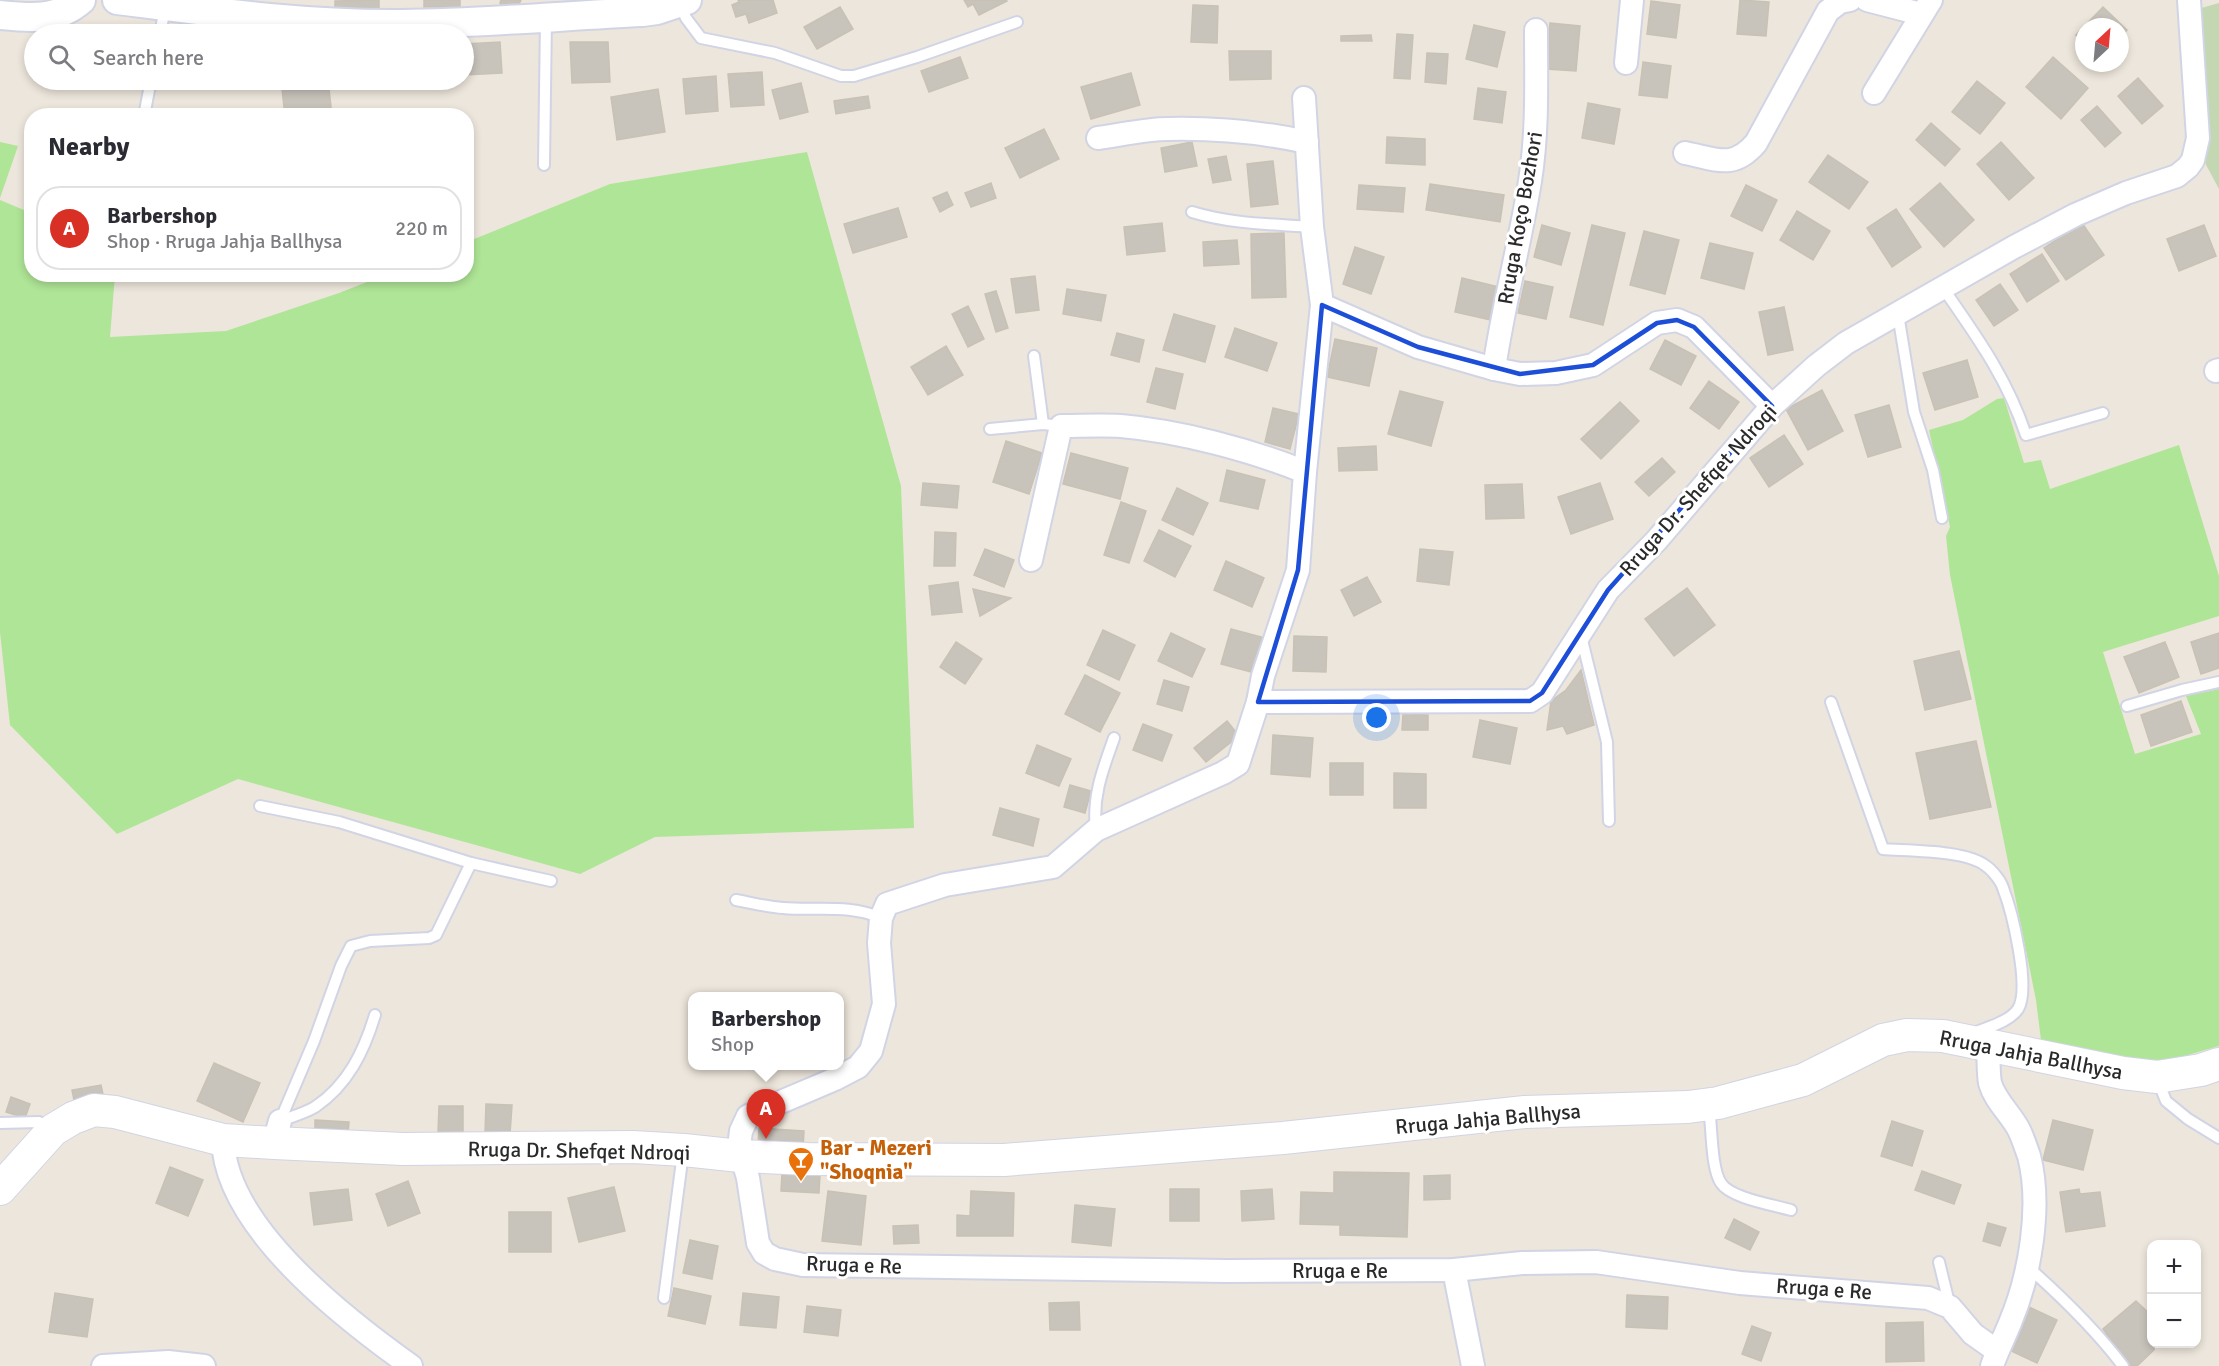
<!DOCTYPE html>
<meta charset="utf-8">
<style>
body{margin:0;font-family:Signika,sans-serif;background:#f7f7f7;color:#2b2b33}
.controls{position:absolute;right:18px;bottom:18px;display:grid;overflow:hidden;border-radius:12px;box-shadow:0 3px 9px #0003}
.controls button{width:54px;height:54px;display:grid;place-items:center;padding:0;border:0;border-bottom:2px solid #e1e1e2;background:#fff;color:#2b2b33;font:30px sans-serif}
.compass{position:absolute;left:2075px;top:18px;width:54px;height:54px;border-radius:50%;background:#fff;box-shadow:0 3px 9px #0003;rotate:26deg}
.you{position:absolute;left:1377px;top:718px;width:21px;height:21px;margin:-15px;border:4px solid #fff;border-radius:50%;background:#1a73e8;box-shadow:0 0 0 9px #1a73e833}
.badge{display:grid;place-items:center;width:39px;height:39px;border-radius:50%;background:#d93025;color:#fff;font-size:20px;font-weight:700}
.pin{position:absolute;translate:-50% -50px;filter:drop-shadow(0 2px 3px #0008)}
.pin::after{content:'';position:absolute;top:32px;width:21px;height:18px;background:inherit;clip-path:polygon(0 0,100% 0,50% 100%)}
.popup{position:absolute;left:688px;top:992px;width:156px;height:78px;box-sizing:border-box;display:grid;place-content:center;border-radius:12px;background:#fff;filter:drop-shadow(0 2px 4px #0005);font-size:20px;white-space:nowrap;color:#7c7c81}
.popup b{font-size:22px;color:#2b2b33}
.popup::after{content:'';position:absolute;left:50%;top:100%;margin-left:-12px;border:12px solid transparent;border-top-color:#fff}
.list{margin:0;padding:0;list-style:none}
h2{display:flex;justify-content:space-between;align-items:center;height:78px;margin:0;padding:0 24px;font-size:26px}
h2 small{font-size:20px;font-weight:400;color:#7c7c81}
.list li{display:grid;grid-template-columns:39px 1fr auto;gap:18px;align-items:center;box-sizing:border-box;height:84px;margin:0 12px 12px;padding:0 12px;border:2px solid #e1e1e2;border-radius:24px}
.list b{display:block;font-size:22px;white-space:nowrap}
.list p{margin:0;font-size:20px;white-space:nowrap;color:#7c7c81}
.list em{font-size:20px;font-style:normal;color:#7c7c81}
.icon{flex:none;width:33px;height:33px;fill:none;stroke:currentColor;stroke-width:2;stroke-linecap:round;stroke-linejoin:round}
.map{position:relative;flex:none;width:2219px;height:1366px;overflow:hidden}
.search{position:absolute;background:#fff;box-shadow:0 3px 9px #0003;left:24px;top:24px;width:450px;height:66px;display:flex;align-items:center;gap:15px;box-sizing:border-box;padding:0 21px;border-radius:33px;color:#7c7c81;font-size:22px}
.panel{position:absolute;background:#fff;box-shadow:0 3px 9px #0003;left:24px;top:108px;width:450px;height:174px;border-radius:24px}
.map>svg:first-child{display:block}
.green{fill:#afe596}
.cemetery{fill:#c3d7b2}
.building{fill:#c8c3bb;stroke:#c8c2b5;stroke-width:1.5}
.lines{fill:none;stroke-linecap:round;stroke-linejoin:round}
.service-casing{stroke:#d1d4e4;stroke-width:14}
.minor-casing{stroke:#d1d4e4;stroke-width:26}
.tertiary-casing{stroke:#d1d4e4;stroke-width:32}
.secondary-casing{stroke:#d1d4e4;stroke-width:34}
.service{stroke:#fff;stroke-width:10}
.minor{stroke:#fff;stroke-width:22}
.tertiary{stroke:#fff;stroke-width:28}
.secondary{stroke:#fff;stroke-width:32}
.marked{fill:none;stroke:#1d4ed8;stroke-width:4.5;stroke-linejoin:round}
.labels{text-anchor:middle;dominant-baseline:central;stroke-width:6;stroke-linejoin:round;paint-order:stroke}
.street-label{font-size:21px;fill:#2a2a2a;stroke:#fff}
.food-label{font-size:21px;font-weight:bold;fill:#c56008;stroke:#fff;text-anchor:start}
</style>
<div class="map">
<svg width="2219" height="1366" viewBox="0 0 2219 1366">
<rect width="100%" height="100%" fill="#ede6dc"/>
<g class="green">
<polygon points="0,142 18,146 0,198"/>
<polygon points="807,152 901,486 914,828 655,837 580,874 238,779 117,834 10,725 0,632 0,200 31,213 32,274 115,275 110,337 226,331 339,293 385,275 466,274 467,242 610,184"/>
<polygon points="2004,398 2024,463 2041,460 2050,489 2179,445 2219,576 2219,616 2103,652 2135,754 2201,734 2186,696 2219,689 2219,1046 2167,1061 2149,1062 2041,1040 2036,1000 1950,575 1946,536 1950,527 1929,430 1963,420 1997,399"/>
</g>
<polygon class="cemetery" points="2219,3 2219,189 2204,161 2198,9"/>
<g class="building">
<polygon points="379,0 379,14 335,15 335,1"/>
<polygon points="424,0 460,0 460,10 443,9 443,7 424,7"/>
<polygon points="501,0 521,0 516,11 503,8 500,3"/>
<polygon points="738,0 773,0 777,13 749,23 746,14 736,17 732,5 739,2"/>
<polygon points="964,0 1006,0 1007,1 979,15 973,4 968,7"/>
<polygon points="1740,0 1769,2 1766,36 1737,34"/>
<polygon points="1651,1 1680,5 1676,38 1647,34"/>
<polygon points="1193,5 1218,6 1217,43 1191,42"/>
<polygon points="840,7 853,29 817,49 804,27"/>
<polygon points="2103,7 2127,30 2120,38 2120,27 2084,27 2084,43 2076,35"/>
<polygon points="1550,23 1580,26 1576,71 1546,69"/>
<polygon points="82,25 121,30 121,34 81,34"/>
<polygon points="1474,25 1505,32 1497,67 1466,59"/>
<polygon points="220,29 264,32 264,34 221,34"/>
<polygon points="1397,34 1413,35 1410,79 1394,78"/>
<polygon points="1371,35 1372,41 1341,41 1341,36"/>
<polygon points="500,42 502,73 464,75 464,44"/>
<polygon points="570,42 608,42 610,82 572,83"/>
<polygon points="1229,51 1271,51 1271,79 1230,80"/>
<polygon points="1427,53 1448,54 1446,84 1425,82"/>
<polygon points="960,57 968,78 929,92 921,71"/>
<polygon points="2053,57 2088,88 2061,119 2026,87"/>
<polygon points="1643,62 1671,66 1667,98 1639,95"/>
<polygon points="762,72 764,105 731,107 728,74"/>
<polygon points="1131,73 1140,105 1091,119 1081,87"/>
<polygon points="716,76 718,111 686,114 683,79"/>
<polygon points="2138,78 2163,106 2142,124 2118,96"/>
<polygon points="226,80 267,80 267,83 226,86"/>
<polygon points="281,80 328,80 332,116 285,116"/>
<polygon points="1977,81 2005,103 1980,134 1952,112"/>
<polygon points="801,83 808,112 780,119 772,90"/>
<polygon points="1478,88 1506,92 1502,123 1474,119"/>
<polygon points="658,89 665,132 617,140 611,97"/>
<polygon points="868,96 870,108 836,114 834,101"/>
<polygon points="1588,103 1620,109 1614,144 1582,138"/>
<polygon points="2097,106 2121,133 2105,147 2081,120"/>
<polygon points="1931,123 1960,149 1945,166 1916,140"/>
<polygon points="1044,129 1059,159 1020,178 1005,148"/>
<polygon points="1387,137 1425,139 1425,165 1386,163"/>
<polygon points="1192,142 1197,166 1165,172 1161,148"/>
<polygon points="2001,142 2034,178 2009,200 1977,164"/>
<polygon points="1828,155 1868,182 1849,209 1809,182"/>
<polygon points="1226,156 1231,180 1213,183 1208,159"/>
<polygon points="1273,161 1278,204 1251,207 1247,164"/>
<polygon points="991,183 996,198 971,207 965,193"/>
<polygon points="1940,183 1974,220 1944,247 1910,209"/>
<polygon points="1430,184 1504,195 1500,222 1426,210"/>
<polygon points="1359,185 1405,188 1403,212 1357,209"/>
<polygon points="1746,185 1777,200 1762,231 1731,216"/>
<polygon points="947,192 953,205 940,212 933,198"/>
<polygon points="898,208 907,237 853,253 844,224"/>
<polygon points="1896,209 1921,247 1892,267 1867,228"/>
<polygon points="1797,211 1830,231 1813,260 1780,240"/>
<polygon points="1162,223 1165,251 1127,255 1124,227"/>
<polygon points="2082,223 2104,255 2066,280 2044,248"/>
<polygon points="1542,225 1570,233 1561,265 1534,257"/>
<polygon points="1592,225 1625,233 1603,325 1570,317"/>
<polygon points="2204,225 2216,256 2179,271 2167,239"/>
<polygon points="1644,231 1679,240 1665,294 1630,285"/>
<polygon points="1284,233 1286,297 1252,298 1251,234"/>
<polygon points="1237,240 1239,264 1204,266 1203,242"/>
<polygon points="1710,243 1753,253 1744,289 1701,278"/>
<polygon points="1355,247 1384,257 1371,294 1343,284"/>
<polygon points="2042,254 2059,281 2027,302 2010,274"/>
<polygon points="1035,276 1039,310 1016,313 1011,279"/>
<polygon points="1462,278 1499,287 1491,320 1455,312"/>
<polygon points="1525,281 1553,287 1546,319 1518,313"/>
<polygon points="2000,284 2018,310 1994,326 1976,300"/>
<polygon points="1067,289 1106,295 1101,321 1063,314"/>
<polygon points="996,291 1008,328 996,332 985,294"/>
<polygon points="968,306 984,339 968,347 952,314"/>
<polygon points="1784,307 1793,350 1768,355 1759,312"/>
<polygon points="1174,314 1215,326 1205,362 1163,350"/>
<polygon points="1235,328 1277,343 1267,371 1225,357"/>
<polygon points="1117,333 1144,340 1139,362 1111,355"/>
<polygon points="1335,339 1377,348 1369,386 1327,377"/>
<polygon points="1665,340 1696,356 1681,385 1650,369"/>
<polygon points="946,346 963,375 928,395 911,367"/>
<polygon points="1967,360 1978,397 1935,410 1923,373"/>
<polygon points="1156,368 1183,374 1175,409 1147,402"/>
<polygon points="1709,381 1739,402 1719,429 1690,408"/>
<polygon points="1822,390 1843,431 1808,450 1786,409"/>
<polygon points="1400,391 1443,402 1431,446 1388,434"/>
<polygon points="1620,402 1639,421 1601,459 1581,439"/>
<polygon points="1889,405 1901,447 1868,457 1855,415"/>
<polygon points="1273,408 1299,414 1290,449 1265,442"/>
<polygon points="1784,435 1803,464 1769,487 1750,458"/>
<polygon points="1006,441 1042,453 1029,494 993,482"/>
<polygon points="1376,446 1377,470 1339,471 1338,448"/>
<polygon points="1071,453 1128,468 1120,499 1063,484"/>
<polygon points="1662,458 1675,472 1649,496 1635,482"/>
<polygon points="1227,470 1265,480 1258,509 1220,501"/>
<polygon points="923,483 959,486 957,508 921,505"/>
<polygon points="1600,483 1613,519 1571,534 1558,497"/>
<polygon points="1522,484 1524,518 1486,519 1485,485"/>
<polygon points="1177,488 1208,503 1193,535 1162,520"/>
<polygon points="1121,502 1146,511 1129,563 1104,555"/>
<polygon points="1159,530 1191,546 1175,577 1144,561"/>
<polygon points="935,532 956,533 955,566 934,566"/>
<polygon points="985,549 1014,560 1004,587 974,575"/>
<polygon points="1420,549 1453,552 1449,585 1417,581"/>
<polygon points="1226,561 1264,578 1252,607 1214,590"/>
<polygon points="1367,577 1381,602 1354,616 1341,590"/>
<polygon points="958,582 962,612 932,615 929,586"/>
<polygon points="1687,588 1715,625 1674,656 1645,619"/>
<polygon points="973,589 1011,598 980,616"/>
<polygon points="1231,629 1265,638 1255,673 1221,664"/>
<polygon points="1103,630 1135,645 1119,680 1087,665"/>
<polygon points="1171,633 1205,649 1192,677 1158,661"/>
<polygon points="2219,633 2219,668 2201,674 2191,642"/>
<polygon points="1294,636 1327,637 1326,672 1293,671"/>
<polygon points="956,642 982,659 965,684 940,667"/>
<polygon points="2165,642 2179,677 2139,693 2124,657"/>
<polygon points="1959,651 1971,699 1925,710 1914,661"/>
<polygon points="1581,670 1594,725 1567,734 1563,726 1547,730 1551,701 1566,690"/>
<polygon points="1085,675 1120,693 1100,732 1065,714"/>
<polygon points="1164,680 1189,687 1182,711 1157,704"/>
<polygon points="2181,701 2192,732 2151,746 2141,715"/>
<polygon points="1403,714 1428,715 1428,730 1402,730"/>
<polygon points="1480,720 1517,728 1510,764 1473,757"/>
<polygon points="1227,721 1239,736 1206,762 1194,748"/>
<polygon points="1143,724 1172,735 1162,761 1133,750"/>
<polygon points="1273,735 1313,738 1310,777 1271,774"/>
<polygon points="1976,741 1991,807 1930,819 1916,753"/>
<polygon points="1037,745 1071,759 1059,786 1026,773"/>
<rect x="1330" y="763" width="33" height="32"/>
<polygon points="1394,773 1426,774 1426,808 1394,808"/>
<polygon points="1070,785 1091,791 1085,813 1064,807"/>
<polygon points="1000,808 1039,819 1033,846 993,835"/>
<polygon points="214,1063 260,1083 243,1122 197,1101"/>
<polygon points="101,1085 105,1104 76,1110 72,1090"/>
<polygon points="11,1097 30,1104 25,1118 6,1112"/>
<polygon points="486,1104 512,1105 510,1134 485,1133"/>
<polygon points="439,1106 463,1106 463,1132 438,1132"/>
<polygon points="315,1120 349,1122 348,1134 315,1132"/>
<polygon points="2053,1120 2093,1130 2083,1170 2043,1160"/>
<polygon points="1892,1121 1923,1131 1912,1166 1881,1156"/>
<polygon points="759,1128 804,1131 803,1149 758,1146"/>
<polygon points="170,1167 203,1180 188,1216 156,1203"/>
<polygon points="1922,1171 1961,1185 1954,1204 1915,1190"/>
<polygon points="1334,1172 1409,1173 1407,1237 1340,1235 1340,1225 1300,1224 1301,1192 1334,1193"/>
<polygon points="782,1173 820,1175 819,1193 781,1191"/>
<polygon points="1450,1175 1450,1199 1424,1200 1424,1176"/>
<polygon points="408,1181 420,1213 388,1226 376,1194"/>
<polygon points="614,1187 625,1231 579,1242 568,1198"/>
<polygon points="348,1189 352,1220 314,1225 310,1193"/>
<rect x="1170" y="1189" width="29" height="32"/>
<polygon points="1272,1189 1274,1219 1242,1221 1241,1191"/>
<polygon points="2079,1189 2080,1194 2100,1192 2105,1226 2066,1232 2060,1192"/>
<polygon points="828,1191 866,1196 861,1245 822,1241"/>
<polygon points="971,1191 1014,1193 1013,1236 957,1236 957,1215 970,1216"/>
<polygon points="1075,1205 1115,1209 1111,1246 1072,1242"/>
<rect x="509" y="1212" width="42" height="40"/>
<polygon points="1734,1219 1759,1232 1750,1250 1725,1238"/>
<polygon points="1988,1223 2006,1228 2000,1246 1983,1241"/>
<polygon points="918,1225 919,1243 894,1244 893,1226"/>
<polygon points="690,1240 718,1246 712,1279 683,1273"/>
<polygon points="674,1288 711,1296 705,1324 668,1316"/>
<polygon points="55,1293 93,1299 87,1337 49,1332"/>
<polygon points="743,1293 779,1297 776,1328 740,1325"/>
<polygon points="1627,1295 1668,1297 1667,1329 1626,1327"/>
<polygon points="2136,1301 2152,1316 2152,1344 2155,1344 2154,1350 2137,1366 2128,1366 2103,1329"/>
<polygon points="1079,1302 1080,1330 1050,1330 1049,1303"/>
<polygon points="807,1306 841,1310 838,1336 804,1332"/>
<polygon points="2029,1307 2057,1320 2037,1363 2009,1350"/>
<polygon points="1923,1322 1924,1361 1886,1362 1886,1323"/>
<polygon points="1752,1326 1771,1333 1761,1361 1742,1354"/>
</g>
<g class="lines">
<defs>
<g id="service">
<polyline points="680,4 686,18 701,38 775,53 841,76 854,76 917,57 1017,22"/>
<polyline points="160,34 165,8"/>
<polyline points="144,116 151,80"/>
<polyline points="544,165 546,18"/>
<path d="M1192 212C1231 224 1271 224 1312 227"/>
<path d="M1943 288C1977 337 2007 378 2026 435L2103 413"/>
<polyline points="1898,314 1914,412 1933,470 1942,518"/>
<polyline points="1034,356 1043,424"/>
<polyline points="990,429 1043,424 1061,426"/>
<polyline points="1581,636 1607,742 1609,821"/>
<path d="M1831 702 1883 849C1909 851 1967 850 1986 866 1992 870 2001 881 2003 888 2012 911 2031 988 2018 1009 2009 1022 1988 1027 1974 1033L1973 1036"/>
<polyline points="2127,706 2182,690 2219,682"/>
<polyline points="260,806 339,822 471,863 551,881"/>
<path d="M1096 830C1092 796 1103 769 1114 738"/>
<path d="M736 900C752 903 767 907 783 908 816 911 850 904 881 918"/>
<polyline points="2158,1081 2166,1101 2188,1119 2219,1138"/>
<path d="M1709 1108C1712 1126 1711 1169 1721 1183 1730 1198 1774 1205 1791 1210"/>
<polyline points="280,1121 314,1041 341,966 351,946 370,941 429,938 436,935 471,863"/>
<path d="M280 1121C291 1117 305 1113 315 1107 348 1085 364 1051 375 1015"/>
<polyline points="0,1123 39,1122 49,1128"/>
<polyline points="1939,1262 1950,1307"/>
<path d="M2028 1267C2063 1298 2095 1329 2123 1366"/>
<polyline points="664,1298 683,1153"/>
</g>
<g id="minor">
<polyline points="1867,0 1921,14"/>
<polyline points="1626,63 1632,0"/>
<polyline points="1874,93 1931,0"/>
<polyline points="1304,98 1312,227 1322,305 1418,347 1494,369 1520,374 1556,373 1593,365 1657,323 1677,320 1694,327 1772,406"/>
<path d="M1098 138C1121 135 1145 129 1168 129 1214 128 1261 132 1307 142"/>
<path d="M1685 153C1716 159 1733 170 1756 143L1828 11 1840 2 1850 0"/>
<path d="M1494 369C1503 306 1520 244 1530 181 1538 131 1536 81 1536 30"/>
<polyline points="2216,371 2219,370"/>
<polyline points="1305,472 1322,305"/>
<path d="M1031 560 1061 426C1081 426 1101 425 1121 426 1179 431 1251 450 1305 472L1298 570 1263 676 1258 702"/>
<path d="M1988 1046C1989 1058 1988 1072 1990 1083 1995 1101 2011 1114 2019 1130 2023 1138 2026 1148 2029 1156 2042 1206 2030 1276 2010 1323 2004 1338 1997 1351 1992 1366"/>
<path d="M223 1140C225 1227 345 1319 411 1366"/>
<polyline points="274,1143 280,1121"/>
<polyline points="1454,1270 1473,1366"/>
<polyline points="1997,1351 1973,1334 1950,1307 1928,1298 1740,1283 1596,1262 1522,1263 1454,1270 1227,1271 803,1265 775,1259 764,1253 758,1243 748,1178 739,1147 741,1131 748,1116 835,1079 858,1067 871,1051 884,1004 879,943 881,918 887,904 945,885 1053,867 1096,830 1223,773 1238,764 1258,702 1530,701 1542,693 1608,590 1656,541 1772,406 1816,366 1846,343 2014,247 2075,215 2126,193 2177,176 2188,167 2193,160 2198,138 2189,0"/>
<polyline points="103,1366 168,1362 204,1366"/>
</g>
<g id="tertiary">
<path d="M117 0C212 12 306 25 402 24 482 23 562 16 642 12L657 10 687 0"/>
<path d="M0 15C30 18 57 21 81 0"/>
</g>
<polyline id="secondary" points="0,1189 53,1130 73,1118 94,1110 115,1112 223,1140 274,1143 403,1149 633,1147 684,1150 740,1156 808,1159 1004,1160 1283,1138 1525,1112 1688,1107 1718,1103 1803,1080 1883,1040 1907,1035 1943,1036 2123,1073 2157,1077 2201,1070 2219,1064"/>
</defs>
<use href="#service" class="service-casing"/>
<use href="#minor" class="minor-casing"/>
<use href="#tertiary" class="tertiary-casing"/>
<use href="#secondary" class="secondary-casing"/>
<use href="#service" class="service"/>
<use href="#minor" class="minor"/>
<use href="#tertiary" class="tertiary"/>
<use href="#secondary" class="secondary"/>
</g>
<path class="marked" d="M1322 305 1418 347 1520 374 1593 365 1657 323 1677 320 1694 327 1772 406 1608 590 1542 693 1530 701 1258 702 1298 570Z"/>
<defs>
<symbol id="bar-pin" viewBox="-11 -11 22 30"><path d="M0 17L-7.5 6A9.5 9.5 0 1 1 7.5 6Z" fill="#e8710a" stroke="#fff"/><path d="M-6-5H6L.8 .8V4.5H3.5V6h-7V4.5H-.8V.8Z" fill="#fff"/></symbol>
</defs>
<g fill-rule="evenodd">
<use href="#bar-pin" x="786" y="1145" width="30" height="40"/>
</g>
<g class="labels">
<g class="street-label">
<text transform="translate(1520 218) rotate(-80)">Rruga Koço Bozhori</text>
<text transform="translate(1698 490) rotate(-48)">Rruga Dr. Shefqet Ndroqi</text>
<text transform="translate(2031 1055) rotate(11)">Rruga Jahja Ballhysa</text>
<text transform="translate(1488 1119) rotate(-5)">Rruga Jahja Ballhysa</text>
<text transform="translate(579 1151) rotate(1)">Rruga Dr. Shefqet Ndroqi</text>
<text transform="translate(854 1265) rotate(2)">Rruga e Re</text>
<text x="1340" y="1271">Rruga e Re</text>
<text transform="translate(1824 1289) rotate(4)">Rruga e Re</text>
</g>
<g class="food-label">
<text x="820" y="1148">Bar - Mezeri<tspan x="820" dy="24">"Shoqnia"</tspan></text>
</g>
</g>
</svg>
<div class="controls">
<button>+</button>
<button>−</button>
</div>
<svg class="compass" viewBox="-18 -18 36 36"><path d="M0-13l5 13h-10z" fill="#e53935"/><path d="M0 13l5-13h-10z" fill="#7c7c81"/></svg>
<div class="you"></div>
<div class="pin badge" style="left:766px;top:1139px">A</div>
<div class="popup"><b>Barbershop</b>Shop</div>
<div class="search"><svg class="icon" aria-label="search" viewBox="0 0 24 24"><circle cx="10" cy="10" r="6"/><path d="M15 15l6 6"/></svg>Search here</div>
<section class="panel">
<h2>Nearby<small></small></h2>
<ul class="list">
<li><span class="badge">A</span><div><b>Barbershop</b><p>Shop · Rruga Jahja Ballhysa</p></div><em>220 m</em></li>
</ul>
</section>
</div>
